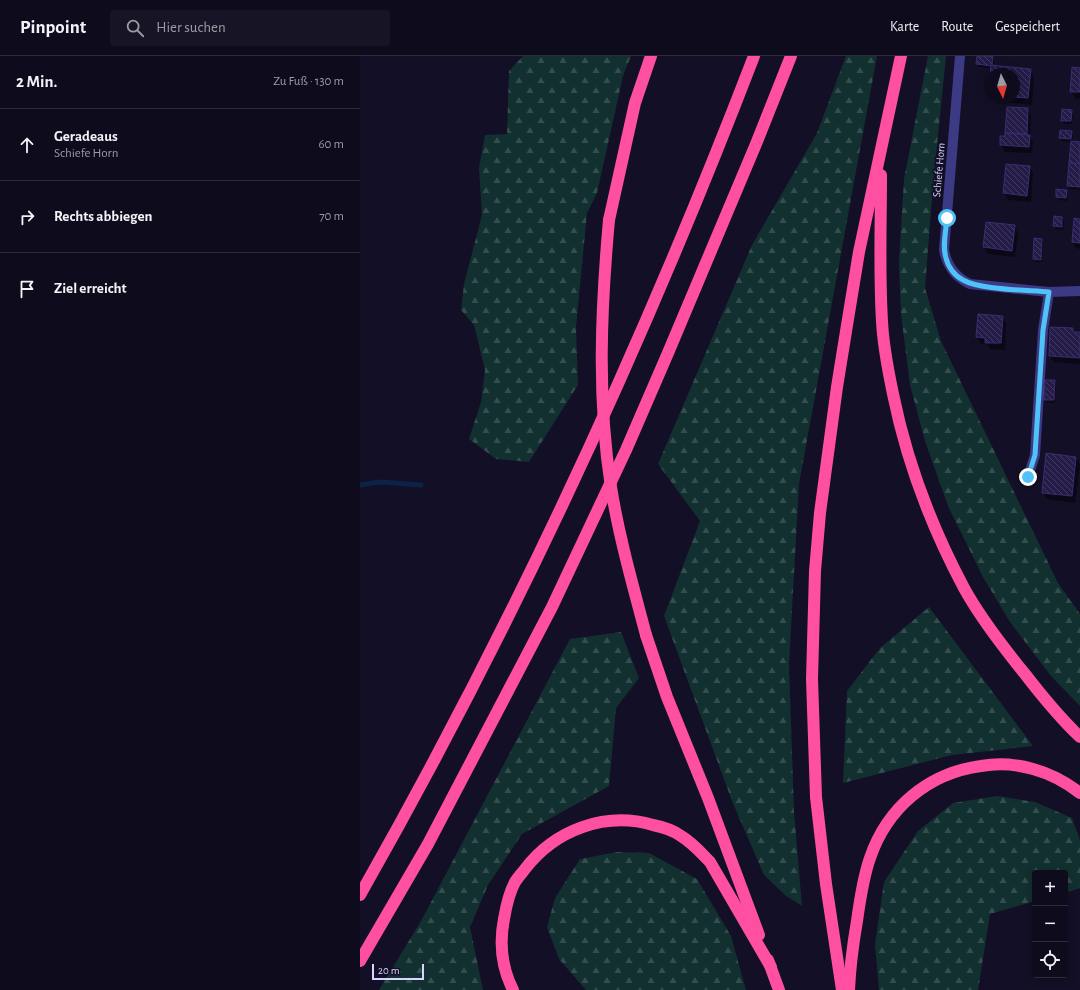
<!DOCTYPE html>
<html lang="de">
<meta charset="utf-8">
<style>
body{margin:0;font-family:"Alegreya Sans",sans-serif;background:#171425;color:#f1f3f6}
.controls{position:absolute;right:12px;bottom:12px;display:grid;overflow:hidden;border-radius:4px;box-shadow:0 2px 10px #0003}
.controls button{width:36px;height:36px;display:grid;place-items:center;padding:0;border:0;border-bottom:1px solid #2e2b3b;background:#0e0b1c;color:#f1f3f6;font:20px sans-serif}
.compass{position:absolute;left:624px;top:12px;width:36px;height:36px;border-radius:50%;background:#0e0b1c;box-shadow:0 2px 10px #0003;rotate:175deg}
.scale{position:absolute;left:12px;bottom:10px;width:52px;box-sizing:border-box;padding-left:4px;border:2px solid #d9d4ff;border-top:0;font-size:11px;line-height:14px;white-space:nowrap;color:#d9d4ff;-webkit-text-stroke:3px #130f26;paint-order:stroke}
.stop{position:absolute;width:12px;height:12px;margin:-9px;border:3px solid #4fc3f7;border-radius:50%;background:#fff}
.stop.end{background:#4fc3f7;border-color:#fff;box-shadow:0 1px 4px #0008}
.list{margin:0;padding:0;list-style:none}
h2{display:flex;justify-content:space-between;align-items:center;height:52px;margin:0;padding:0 16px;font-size:17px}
h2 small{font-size:13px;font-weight:400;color:#9b9ba3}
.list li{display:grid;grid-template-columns:26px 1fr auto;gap:12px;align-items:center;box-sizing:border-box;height:72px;padding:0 16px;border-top:1px solid #2e2b3b}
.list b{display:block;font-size:15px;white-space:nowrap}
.list p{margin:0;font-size:13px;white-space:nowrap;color:#9b9ba3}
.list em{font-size:13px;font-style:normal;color:#9b9ba3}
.icon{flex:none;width:22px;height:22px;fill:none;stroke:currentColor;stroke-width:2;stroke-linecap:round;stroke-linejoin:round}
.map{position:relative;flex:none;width:720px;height:934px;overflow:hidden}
header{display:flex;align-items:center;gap:24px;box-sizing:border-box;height:56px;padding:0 20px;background:#0e0b1c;border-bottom:1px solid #2e2b3b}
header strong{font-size:19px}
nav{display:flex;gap:22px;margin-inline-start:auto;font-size:14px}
.search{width:280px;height:36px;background:#171425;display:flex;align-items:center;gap:10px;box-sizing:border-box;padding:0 14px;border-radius:4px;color:#9b9ba3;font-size:15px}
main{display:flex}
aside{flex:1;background:#0e0b1c}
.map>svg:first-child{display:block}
.forest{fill:url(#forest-firs)}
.shadow{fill:#0007}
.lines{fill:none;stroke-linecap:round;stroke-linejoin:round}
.stream{stroke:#0c2248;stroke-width:5}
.building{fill:url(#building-back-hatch);stroke:#3b2d73}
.minor{stroke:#3d3a85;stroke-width:10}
.highway{stroke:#ff4fa3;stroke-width:12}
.highway-bridge{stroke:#ff4fa3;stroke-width:12}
.route{stroke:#4fc3f7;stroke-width:5}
.labels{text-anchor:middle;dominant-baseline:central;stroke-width:4;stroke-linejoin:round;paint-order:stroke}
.street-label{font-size:11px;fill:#d9d4ff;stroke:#130f26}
</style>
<header>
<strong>Pinpoint</strong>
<div class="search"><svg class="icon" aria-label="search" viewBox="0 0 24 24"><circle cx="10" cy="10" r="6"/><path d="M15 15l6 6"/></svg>Hier suchen</div>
<nav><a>Karte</a><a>Route</a><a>Gespeichert</a></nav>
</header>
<main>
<aside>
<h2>2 Min.<small>Zu Fuß · 130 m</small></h2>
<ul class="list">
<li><svg class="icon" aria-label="ahead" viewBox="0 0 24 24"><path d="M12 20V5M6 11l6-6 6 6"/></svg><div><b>Geradeaus</b><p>Schiefe Horn</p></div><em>60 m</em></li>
<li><svg class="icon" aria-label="right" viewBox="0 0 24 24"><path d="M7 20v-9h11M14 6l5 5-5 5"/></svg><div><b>Rechts abbiegen</b></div><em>70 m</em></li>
<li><svg class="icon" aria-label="arrive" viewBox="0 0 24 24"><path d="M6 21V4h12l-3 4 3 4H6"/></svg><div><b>Ziel erreicht</b></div></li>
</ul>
</aside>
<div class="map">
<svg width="720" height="934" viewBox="0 0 720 934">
<defs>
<pattern id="forest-firs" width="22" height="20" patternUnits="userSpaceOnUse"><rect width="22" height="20" fill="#12302f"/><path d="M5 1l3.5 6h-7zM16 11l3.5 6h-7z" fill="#344d4e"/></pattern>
<pattern id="building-back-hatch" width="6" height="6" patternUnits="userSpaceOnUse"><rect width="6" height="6" fill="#241b47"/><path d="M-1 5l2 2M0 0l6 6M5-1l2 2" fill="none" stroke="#433b63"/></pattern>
</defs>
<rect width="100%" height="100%" fill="#130f26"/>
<g class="forest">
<polygon points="163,0 271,0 263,20 237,137 227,157 216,271 218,329 169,406 136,403 109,383 121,346 125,314 114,269 101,254 104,228 122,159 119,112 125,79 147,78 149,15"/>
<polygon points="486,0 517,0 439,428 429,608 434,756 442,850 426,840 404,819 372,745 304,560 340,465 298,408 392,189 457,77"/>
<polygon points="568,0 586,0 573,129 565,232 581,285 698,527 720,558 720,650 691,620 650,566 623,521 588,450 565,385 550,329 541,258 539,207 544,123"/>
<polygon points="569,551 673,690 592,699 483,727 487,635 520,592"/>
<polygon points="261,576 279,622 256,652 249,730 162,778 128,829 110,871 123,934 19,934 61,865 210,583"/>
<polygon points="637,740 675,746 712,762 720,784 720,832 705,837 705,817 675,817 675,845 630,858 618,934 519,934 515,888 524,826 558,775 593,747"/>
<polygon points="257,796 289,797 337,823 371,880 386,934 226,934 199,903 187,871 195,842 220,803"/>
</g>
<g class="shadow">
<polygon points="618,0 633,0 634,2 634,11 670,14 674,21 672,49 633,45 631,42 654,42 654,18 631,18 631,12 619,11 617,8"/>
<polygon points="720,13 720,43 715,42 711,35"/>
<polygon points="647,52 668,53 671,60 670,82 673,86 672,97 645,96 641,89 641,81 646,81"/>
<polygon points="711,55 713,58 712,68 704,68 702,64"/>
<polygon points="711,76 713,79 712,86 720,87 720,134 710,133 708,130 712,86 702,85 700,82"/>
<polygon points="647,109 669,111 673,117 671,146 648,144 644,137"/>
<polygon points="697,134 706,135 708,138 707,145 699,144 697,141"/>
<polygon points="695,161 702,162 704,165 703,174 696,173 694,170"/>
<polygon points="720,164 720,193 716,192 713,186"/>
<polygon points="627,167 654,170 658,177 655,201 628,198 624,191"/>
<polygon points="682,184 683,187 682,206 676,206 674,203"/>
<polygon points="642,260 646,267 645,294 630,293 627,288 621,288 617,281"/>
<polygon points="713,273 715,277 720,277 720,308 694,306 690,300"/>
<polygon points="695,325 696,328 695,347 686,346 685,343"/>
<polygon points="716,401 720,408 715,447 687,443 683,437"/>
</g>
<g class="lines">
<polyline class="stream" points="0,429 20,426 61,429"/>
</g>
<g class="building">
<polygon points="617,0 633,0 632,10 616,8"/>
<polygon points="631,9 671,13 668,42 654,41 654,18 630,18 630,39 628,39"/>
<polygon points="712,11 720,12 720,36 710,36"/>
<polygon points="647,51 668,52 667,78 645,77"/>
<polygon points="702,53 712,54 711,65 701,65"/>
<polygon points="700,74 712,75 711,83 699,82"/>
<polygon points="645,77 670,79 669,91 640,89 640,80 645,80"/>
<polygon points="711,85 720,86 720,108 709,107"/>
<polygon points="709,107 720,108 720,131 707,130"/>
<polygon points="646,108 670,110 667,140 643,137"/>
<polygon points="696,133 707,134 706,142 696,141"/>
<polygon points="694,160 702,161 702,171 693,170"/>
<polygon points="714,162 720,163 720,187 712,186"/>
<polygon points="626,166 655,169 652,195 623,191"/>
<polygon points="674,182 682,183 681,204 673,203"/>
<polygon points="618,258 643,260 641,287 625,287 625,282 616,281"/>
<polygon points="690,271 713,272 713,276 720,276 720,302 689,300"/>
<polygon points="685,324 695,324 694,344 684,344"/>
<polygon points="686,397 716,401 712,440 682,437"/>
</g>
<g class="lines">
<g class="minor">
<path d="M600 0 584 194C587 210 595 221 610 228L689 236 720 235"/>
<polyline points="668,421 675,399 683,274 689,236"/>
</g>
<g class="highway">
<path d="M521 119C521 168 519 216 522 265 523 289 528 314 533 338 547 407 571 470 604 532 621 563 643 591 665 618 682 640 700 662 720 681"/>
<polyline points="249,164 275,47 291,0"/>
<polyline points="286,579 307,641 348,742 399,879"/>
<path d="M0 839C153 570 283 289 394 0"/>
<polyline points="408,904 419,934"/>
<polyline points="0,905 68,788 192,551 266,394 308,297 396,88 431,0"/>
<path d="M153 934C142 912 139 888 144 863 146 851 149 837 155 826 158 821 162 817 165 813 195 774 245 755 293 769 303 771 313 774 321 780 333 787 341 797 350 806L411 911"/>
<polyline points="482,934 466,828 456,741 452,623 455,515 460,457 477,331 488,263 499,196 541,0"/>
<path d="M489 934C490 911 493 888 497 865 500 843 503 822 510 802 527 752 568 717 621 710 656 704 692 715 720 737"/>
</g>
<path class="highway-bridge" d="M249 164C241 253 237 342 251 431 259 481 273 530 286 579"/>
</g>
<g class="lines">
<path class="route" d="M587 162C586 175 582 190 586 202 588 211 595 220 603 224 620 234 668 234 689 236L683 274 675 399 668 421"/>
</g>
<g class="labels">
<g class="street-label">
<text transform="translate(579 114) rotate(-85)">Schiefe Horn</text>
</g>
</g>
</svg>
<div class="controls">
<button>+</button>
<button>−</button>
<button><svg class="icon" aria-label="locate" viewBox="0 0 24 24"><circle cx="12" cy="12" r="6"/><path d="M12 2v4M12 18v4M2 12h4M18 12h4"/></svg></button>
</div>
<svg class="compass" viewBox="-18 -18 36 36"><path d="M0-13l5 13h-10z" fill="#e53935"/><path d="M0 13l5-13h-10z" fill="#9b9ba3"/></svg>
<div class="scale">20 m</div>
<div class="stop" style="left:587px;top:162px"></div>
<div class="stop end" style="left:668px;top:421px"></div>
</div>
</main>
